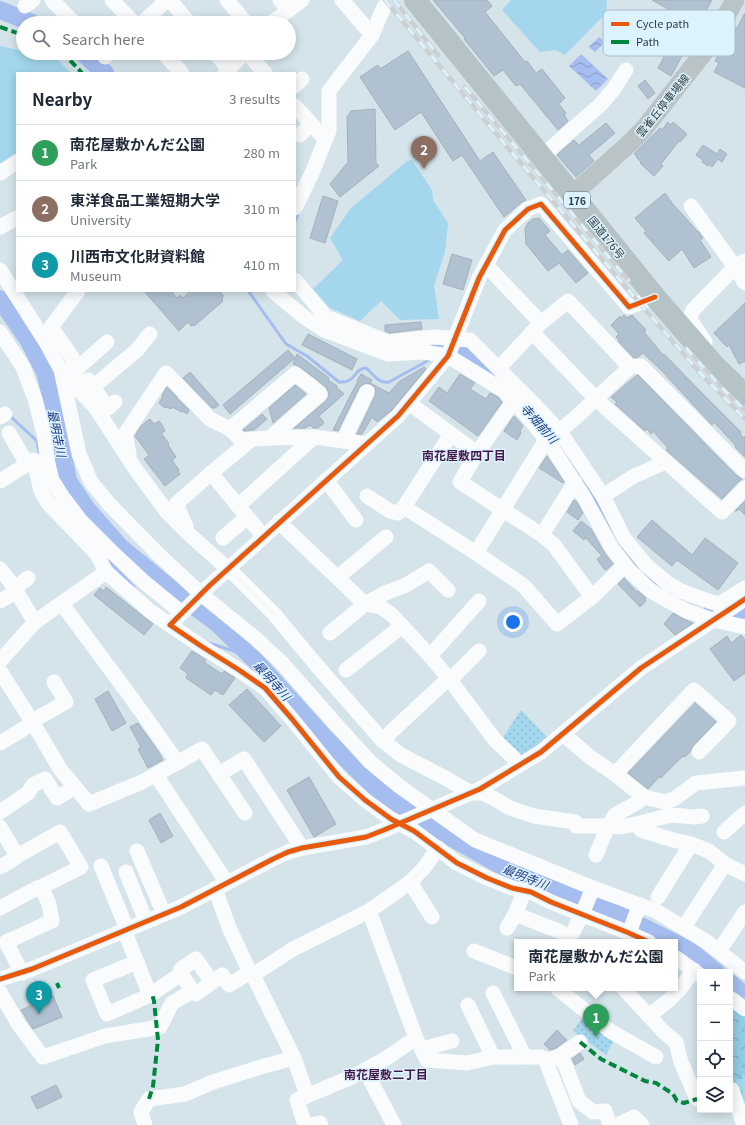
<!DOCTYPE html>
<meta charset="utf-8">
<style>
body{margin:0;font-family:Georgia,"Noto Sans JP",serif;background:#f2f2f3;color:#1f2937}
.controls{position:absolute;right:12px;bottom:12px;display:grid;overflow:hidden;border-radius:0px;box-shadow:0 2px 10px #0003}
.controls button{width:36px;height:36px;display:grid;place-items:center;padding:0;border:0;border-bottom:1px solid #e0e1e3;background:#fff;color:#1f2937;font:20px sans-serif}
.you{position:absolute;left:513px;top:622px;width:14px;height:14px;margin:-10px;border:3px solid #fff;border-radius:50%;background:#1a73e8;box-shadow:0 0 0 6px #1a73e833}
.badge{display:grid;place-items:center;width:26px;height:26px;border-radius:50%;background:#6a777d;color:#fff;font-size:13px;font-weight:700}
.pin{position:absolute;translate:-50% -33px;filter:drop-shadow(0 1px 2px #0008)}
.pin::after{content:'';position:absolute;top:21px;width:14px;height:12px;background:inherit;clip-path:polygon(0 0,100% 0,50% 100%)}
.popup{position:absolute;left:514px;top:939px;width:164px;height:52px;box-sizing:border-box;display:grid;place-content:center;border-radius:0px;background:#fff;filter:drop-shadow(0 1px 3px #0005);font-size:13px;white-space:nowrap;color:#747a83}
.popup b{font-size:15px;color:#1f2937}
.popup::after{content:'';position:absolute;left:50%;top:100%;margin-left:-8px;border:8px solid transparent;border-top-color:#fff}
.list{margin:0;padding:0;list-style:none}
h2{display:flex;justify-content:space-between;align-items:center;height:52px;margin:0;padding:0 16px;font-size:17px}
h2 small{font-size:13px;font-weight:400;color:#747a83}
.list li{display:grid;grid-template-columns:26px 1fr auto;gap:12px;align-items:center;box-sizing:border-box;height:56px;padding:0 16px;border-top:1px solid #e0e1e3}
.list b{display:block;font-size:15px;white-space:nowrap}
.list p{margin:0;font-size:13px;white-space:nowrap;color:#747a83}
.list em{font-size:13px;font-style:normal;color:#747a83}
.icon{flex:none;width:22px;height:22px;fill:none;stroke:currentColor;stroke-width:2;stroke-linecap:round;stroke-linejoin:round}
.map{position:relative;flex:none;width:745px;height:1125px;overflow:hidden}
.search{position:absolute;background:#fff;box-shadow:0 2px 10px #0003;left:16px;top:16px;width:280px;height:44px;display:flex;align-items:center;gap:10px;box-sizing:border-box;padding:0 14px;border-radius:22px;color:#747a83;font-size:15px}
.panel{position:absolute;background:#fff;box-shadow:0 2px 10px #0003;left:16px;top:72px;width:280px;height:220px;border-radius:0px}
.map>svg:first-child{display:block}
.grass{fill:url(#grass-dots)}
.forest{fill:url(#forest-crowns)}
.cemetery{fill:url(#cemetery-stones)}
.garden{fill:#a4d7ed}
.water{fill:url(#water-waves)}
.lines{fill:none;stroke-linecap:round;stroke-linejoin:round}
.stream{stroke:#a5bdef;stroke-width:3}
.river{stroke:#a5bdef;stroke-width:18}
.building{fill:#b0c2d1;stroke:#a5b0b7}
.minor{stroke:#f9fbfc;stroke-width:15}
.major{stroke:#bac4c7;stroke-width:19}
.highway{stroke:#b5c3c6;stroke-width:22}
.rail-casing{stroke:#ccd0d2;stroke-width:4.5}
.rail{stroke:#dcf3fe;stroke-width:3;stroke-dasharray:9;stroke-linecap:butt}
.quiet{stroke:#00873e;stroke-width:4;stroke-dasharray:8 4;stroke-linecap:butt}
.cycleway-casing{stroke:#dcf3fe;stroke-width:8}
.cycleway{stroke:#e8590c;stroke-width:5}
.labels{text-anchor:middle;dominant-baseline:central;stroke-width:3;stroke-linejoin:round;paint-order:stroke}
.shield{fill:#dcf3fe;stroke:#64747a;stroke-width:1}
.shield-label{font-size:10px;font-weight:bold;fill:#313d42}
.street-label{font-size:11px;fill:#313d42;stroke:#dcf3fe}
.water-label{font-size:12px;font-style:italic;fill:#203785;stroke:#dcf3fe}
.neighbourhood-label{font-size:12px;font-weight:bold;fill:#47194a;stroke:#dcf3fe}
.key{fill:#dcf3fe;stroke:#a9bcc6;stroke-width:1}
.key-label{font-size:11px;fill:#313d42}
</style>
<div class="map">
<svg width="745" height="1125" viewBox="0 0 745 1125">
<defs>
<pattern id="grass-dots" width="8" height="8" patternUnits="userSpaceOnUse"><rect width="8" height="8" fill="#a4d7ed"/><path d="M2 2h.1M6 6h.1" fill="none" stroke="#8eb9cc" stroke-width="1.8" stroke-linecap="round"/></pattern>
<pattern id="forest-crowns" width="20" height="18" patternUnits="userSpaceOnUse"><rect width="20" height="18" fill="#92cbe4"/><path d="M2 6a3 3 0 1 1 6 0M12 15a3 3 0 1 1 6 0" fill="none" stroke="#78a6ba"/></pattern>
<pattern id="cemetery-stones" width="16" height="16" patternUnits="userSpaceOnUse"><rect width="16" height="16" fill="#a4d7ed"/><path d="M2 7V4a2 2 0 0 1 4 0v3zM10 15v-3a2 2 0 0 1 4 0v3z" fill="#8eb9cc"/></pattern>
<pattern id="water-waves" width="16" height="10" patternUnits="userSpaceOnUse"><rect width="16" height="10" fill="#a5bdef"/><path d="M0 5q4-4 8 0t8 0" fill="none" stroke="#879bc3"/></pattern>
</defs>
<rect width="100%" height="100%" fill="#d5e4eb"/>
<g class="grass">
<polygon points="521,710 547,737 526,755 520,758 501,740"/>
<polygon points="584,1016 615,1039 606,1055 573,1031"/>
</g>
<polygon class="forest" points="730,1007 745,1014 745,1075 740,1075 733,1087 730,1087"/>
<polygon class="cemetery" points="740,1075 745,1075 745,1119 733,1087"/>
<g class="garden">
<polygon points="511,0 607,0 606,13 565,55 556,50 540,52 502,10"/>
<polygon points="0,46 23,51 23,53 32,53 56,58 71,73 17,73 17,152 0,164"/>
<polygon points="412,160 432,190 433,200 448,223 445,252 434,285 439,319 400,320 381,301 360,321 330,308 313,289 343,260 330,238 351,208 407,161"/>
</g>
<g class="water">
<polygon points="599,37 605,42 595,52 589,47"/>
<polygon points="581,54 608,79 596,91 569,66"/>
</g>
<g class="lines">
<g class="stream">
<polyline points="295,221 299,212"/>
<path d="M249 292 286 344 307 356 339 382C357 383 353 369 366 368 373 374 379 384 389 382L431 359"/>
<polyline points="9,415 37,441 40,457"/>
<polyline points="107,559 134,587"/>
<polyline points="209,643 252,657"/>
</g>
<g class="river">
<polyline points="0,10 33,23"/>
<polyline points="83,53 105,73"/>
<polyline points="0,299 29,341 45,372 55,412 68,481 86,508 120,547 176,593 217,623 252,657 324,737 378,790 422,821 500,865 611,911 673,942"/>
<polyline points="408,345 417,343 445,346 468,355 503,382 513,392"/>
<path d="M556 439 564 449 630 560C645 578 655 586 676 595"/>
<polyline points="713,608 745,617"/>
<polyline points="675,943 690,951 716,972"/>
<polyline points="730,983 745,996"/>
</g>
</g>
<g class="building">
<polygon points="433,0 487,0 492,6 485,12 525,62 527,61 536,73 542,69 565,98 559,104 566,113 564,115 568,121 558,130 520,84 516,86 503,70 494,76 464,39 465,38"/>
<polygon points="652,0 712,0 692,35 693,36 671,76 658,68 674,38 662,32 673,12"/>
<polygon points="745,13 745,88 714,72 719,63 715,61 730,33 733,35"/>
<polygon points="408,51 480,161 493,152 526,200 522,202 504,217 462,155 453,161 421,112 395,130 360,77 378,65 380,69"/>
<polygon points="645,80 655,93 648,99 638,86"/>
<polygon points="375,109 376,163 379,166 340,197 330,184 348,162 347,117 351,111"/>
<polygon points="668,122 671,125 673,122 687,134 680,142 679,141 661,164 663,166 654,176 640,163 641,162 636,157 637,156 634,154 660,128 662,130"/>
<polygon points="606,123 615,133 589,155 594,161 576,177 557,155 574,140 579,145"/>
<polygon points="703,145 717,154 720,149 727,154 722,162 718,159 712,167 709,164 708,166 702,162 703,160 696,155"/>
<polygon points="665,193 672,203 698,232 698,231 703,238 700,240 711,257 694,268 682,249 669,261 644,233 646,231 635,218"/>
<polygon points="323,196 338,201 325,243 310,238"/>
<polygon points="539,218 550,231 545,235 562,255 568,250 588,273 576,283 559,263 548,271 526,244 525,229 528,223 533,219"/>
<polygon points="452,254 472,260 463,290 443,284"/>
<polygon points="144,291 171,291 177,298 180,295 183,298 190,291 218,291 223,295 222,302 194,326 193,325 191,326 188,322 179,331"/>
<polygon points="745,303 745,361 739,364 729,345 727,347 714,333"/>
<polygon points="624,315 627,318 630,316 632,315 646,330 644,332 663,355 664,354 703,394 741,432 740,434 744,438 745,436 745,457 735,447 736,446 714,422 712,425 661,370 643,353 638,357 634,358 618,341 619,340 616,337 619,334 611,325 620,316 621,318"/>
<polygon points="421,322 422,329 389,333 385,331 385,325"/>
<polygon points="308,334 357,359 352,370 302,345"/>
<polygon points="288,350 295,358 230,414 223,405"/>
<polygon points="297,354 329,378 328,380 337,386 336,387 344,394 319,416 324,423 318,428 313,428 310,425 305,428 294,428 326,401 329,396 328,391 326,387 300,367 293,364"/>
<polygon points="424,367 426,369 392,410 377,422 372,417 362,434 357,434 375,396 376,392 375,387 371,384 366,383 362,385 359,388 338,431 333,430 349,398 358,381 357,381 361,374 372,380 370,383 389,393 400,381"/>
<polygon points="190,372 219,405 215,408 212,408 183,378"/>
<polygon points="460,374 475,383 470,389 486,399 490,393 498,397 502,402 478,436 429,401 439,387 447,393"/>
<polygon points="638,375 724,463 736,475 742,479 738,482 722,499 666,450 668,448 653,431 651,434 647,429 645,431 615,404 617,402 611,397 636,376"/>
<polygon points="295,385 306,394 273,423 269,408"/>
<polygon points="167,387 177,397 176,398 179,400 189,410 187,414 183,411 182,412 172,407 171,409 167,407 165,408 159,403 163,396 162,395"/>
<polygon points="262,414 267,419 254,430 244,431 243,430"/>
<polygon points="514,416 523,426 520,431 521,433 517,440 504,431"/>
<polygon points="150,419 154,424 159,421 162,425 165,431 161,433 169,444 168,445 176,457 172,460 179,470 178,471 180,474 165,486 144,459 149,455 135,436 141,426"/>
<polygon points="547,456 564,482 563,483 539,468"/>
<polygon points="574,500 577,502 583,513 578,520 567,512"/>
<polygon points="745,501 745,515 739,509 736,511 735,511"/>
<polygon points="652,520 692,555 705,538 738,563 718,590 677,560 672,566 637,537"/>
<polygon points="581,521 591,529 604,552 613,564 606,570 604,569 597,559 602,556 585,537 584,540 573,531"/>
<polygon points="624,578 637,592 638,591 646,598 645,599 646,601 640,607 618,584"/>
<polygon points="106,587 153,624 144,635 94,595 100,588 104,591"/>
<polygon points="673,613 683,619 693,623 675,635 664,624"/>
<polygon points="741,635 745,640 745,673 734,681 710,649 727,636 731,643"/>
<polygon points="192,651 206,660 204,662 222,674 224,671 235,678 223,695 215,690 211,695 186,678 188,674 180,668"/>
<polygon points="247,689 281,726 264,742 229,705"/>
<polygon points="108,691 126,723 112,731 95,699"/>
<polygon points="695,703 716,722 693,746 690,752 685,757 683,756 661,778 659,777 648,789 628,773"/>
<polygon points="138,723 158,751 163,760 148,768 138,749 141,747 130,727"/>
<polygon points="309,777 336,824 314,837 287,790"/>
<polygon points="160,813 173,836 161,843 149,820"/>
<polygon points="53,996 62,1017 33,1029 21,1010"/>
<polygon points="557,1030 567,1040 556,1048 550,1050 544,1044"/>
<polygon points="580,1053 584,1059 575,1065 572,1059"/>
<polygon points="56,1085 62,1097 37,1109 31,1097"/>
</g>
<g class="lines">
<g class="minor">
<polyline points="52,0 74,23"/>
<polyline points="112,0 134,23"/>
<polyline points="170,0 189,23"/>
<polyline points="227,0 246,23"/>
<polyline points="280,0 289,10 302,0"/>
<polyline points="342,0 372,35"/>
<polyline points="25,6 33,0"/>
<polyline points="142,23 167,0"/>
<polyline points="271,23 289,10"/>
<polyline points="102,53 105,57 109,53"/>
<polyline points="163,53 182,73"/>
<polyline points="215,53 229,69"/>
<polyline points="247,53 265,73"/>
<polyline points="225,73 244,53"/>
<polyline points="295,86 302,79"/>
<polyline points="295,106 325,139"/>
<polyline points="300,135 311,124"/>
<polyline points="541,157 600,105 613,90 626,70"/>
<polyline points="0,173 17,162"/>
<polyline points="691,206 735,267 745,283"/>
<polyline points="295,208 312,173 329,131 329,91 372,35 384,7"/>
<polyline points="0,227 17,218"/>
<polyline points="486,265 541,323"/>
<polyline points="0,270 47,344 61,370 79,454 91,482 110,505 158,554 201,594 255,638 281,662 341,730 370,762 399,786 475,840 593,888 656,911 707,942 745,972"/>
<polyline points="295,280 326,317 388,342 434,337 470,340 535,405 560,432 603,496 624,538 646,565 667,583 681,591 714,603 721,603 745,588"/>
<polyline points="78,291 51,327 72,357 80,391 95,407 136,470 167,512 189,534 237,577 274,614 318,667 383,741 401,755 449,780 471,793 482,793 493,798 510,808 534,816 575,822 576,826 608,826 620,827 636,824 641,830 673,840 691,844 709,851 725,864 745,874"/>
<polyline points="273,291 304,317 324,330 388,354 424,352 448,356 503,390 527,416 550,444 584,497 612,548 630,571 650,590 663,598 687,611 713,620 745,627"/>
<polyline points="0,332 23,367 35,399 44,434 48,464 52,480 62,496 81,521 113,553 143,581 182,613"/>
<polyline points="532,332 596,399 722,512 745,488"/>
<polyline points="705,342 691,321 690,317 693,310 735,267 745,261"/>
<polyline points="79,367 107,342"/>
<polyline points="630,367 641,366 745,471"/>
<polyline points="88,380 108,408 115,402"/>
<polyline points="93,387 137,350 150,334"/>
<polyline points="409,403 451,434 404,507 476,553 544,443 573,420 630,367 568,301 541,323 499,368"/>
<polyline points="0,417 5,414"/>
<polyline points="230,429 295,374 310,385 320,394 270,438"/>
<polyline points="9,433 27,464"/>
<polyline points="451,434 477,453 460,482 542,535 554,545 592,597 557,624 524,586 476,553"/>
<polyline points="343,441 367,392"/>
<polyline points="477,453 513,402"/>
<polyline points="129,454 125,434 166,373 210,419 230,429 241,440 270,438 314,437 366,444"/>
<polyline points="211,473 263,536"/>
<polyline points="326,480 356,520"/>
<polyline points="0,481 34,460 41,491 48,503 97,554 106,572"/>
<polyline points="367,496 390,511 398,513 404,507"/>
<polyline points="603,496 634,476 666,462"/>
<polyline points="238,506 314,437"/>
<polyline points="279,522 365,604 381,607 392,615 430,656"/>
<polyline points="186,526 176,504 211,473 252,439"/>
<polyline points="542,535 575,482"/>
<polyline points="223,538 247,517"/>
<polyline points="0,569 9,580 35,622"/>
<polyline points="338,577 386,537"/>
<polyline points="14,589 28,578"/>
<polyline points="592,597 625,565"/>
<polyline points="0,601 16,592"/>
<polyline points="479,601 430,656 450,680 495,740 520,764"/>
<polyline points="62,604 133,700 178,763"/>
<polyline points="330,633 365,604 383,594 406,585 429,571 448,590"/>
<polyline points="0,661 35,622 106,572 150,611 170,625"/>
<polyline points="346,670 402,626"/>
<polyline points="0,671 33,723 60,769 89,804 142,782 202,749 245,813"/>
<polyline points="450,680 479,651"/>
<polyline points="32,721 66,702 54,682"/>
<polyline points="563,734 590,757 615,774 694,690 729,721 699,752"/>
<polyline points="383,741 393,730 449,678"/>
<polyline points="0,743 33,723"/>
<polyline points="219,774 244,759 302,848"/>
<polyline points="615,774 644,797 665,802 674,799 696,783 745,778"/>
<polyline points="156,775 227,883"/>
<polyline points="0,812 28,793 33,785 45,779 57,798 75,787"/>
<polyline points="636,824 671,815 695,817 702,816"/>
<polyline points="0,827 17,856"/>
<polyline points="724,832 745,813"/>
<polyline points="137,851 164,914"/>
<polyline points="596,855 608,826 615,815 638,802 644,797"/>
<polyline points="101,866 127,929"/>
<polyline points="0,867 11,861 17,856 60,832 81,867 41,887 49,904 52,921 6,942 22,973"/>
<polyline points="126,872 146,921"/>
<polyline points="410,882 432,917"/>
<polyline points="215,889 230,930 250,972"/>
<polyline points="658,897 691,844"/>
<polyline points="0,908 37,888 41,887"/>
<polyline points="515,914 561,932"/>
<polyline points="684,927 725,864"/>
<polyline points="507,928 515,914 525,890"/>
<polyline points="124,930 150,995"/>
<polyline points="629,933 636,914 641,905"/>
<polyline points="568,942 582,914 593,888"/>
<polyline points="649,942 629,933 551,902 531,892 512,888 487,878 457,863 414,831 391,819 365,800 339,777 292,719 265,688 239,670 201,646 170,625 209,586 398,416 448,356 479,278 505,230 528,209 541,204 629,307 655,297"/>
<polyline points="474,951 517,968"/>
<polyline points="719,951 745,912"/>
<polyline points="675,957 700,975"/>
<polyline points="137,962 93,980 107,1014 150,995 181,974 193,991"/>
<polyline points="181,974 181,969 196,959 212,982"/>
<polyline points="253,975 294,1058 307,1095"/>
<polyline points="0,979 32,969 181,907 273,859 288,852 302,848 366,837 384,830 480,789 541,752 641,668 745,599"/>
<polyline points="557,988 610,1031 656,1057"/>
<polyline points="623,988 664,1032 676,1042 681,1062 697,1099 700,1097"/>
<polyline points="0,992 19,1025 43,1057 105,1036 160,1027 172,1003 193,991 196,994 222,975 229,985 250,972 253,975 293,949 369,911 395,893 410,882 424,868 438,848"/>
<polyline points="493,993 525,1057"/>
<polyline points="730,998 745,1009"/>
<polyline points="468,1005 493,1057"/>
<polyline points="649,1016 669,1000 679,990 694,970"/>
<polyline points="416,1038 427,1060 467,1063 493,1057 541,1057 549,1060 560,1056 580,1042"/>
<polyline points="422,1049 452,1041"/>
<polyline points="560,1056 566,1067 579,1101 593,1112 605,1111 610,1125"/>
<polyline points="545,1059 571,1125"/>
<polyline points="365,1070 394,1125"/>
<polyline points="730,1089 732,1090 744,1125"/>
<polyline points="145,1125 141,1112 149,1099 185,1094 213,1082 264,1066 294,1058"/>
<polyline points="305,1125 297,1100 354,1076 385,1059 416,1038 369,911"/>
<polyline points="311,1125 320,1123 321,1125"/>
<polyline points="618,1125 634,1117 642,1125"/>
</g>
<polyline class="major" points="572,195 631,142 643,130 709,46 735,0"/>
<polyline class="highway" points="415,0 655,297 714,365 745,395"/>
<defs>
<g id="rail">
<polyline points="385,0 508,148 636,299 701,374 745,419"/>
<polyline points="394,0 438,55"/>
<polyline points="465,87 629,281"/>
<polyline points="686,348 723,389 745,410"/>
</g>
</defs>
<use href="#rail" class="rail-casing"/>
<use href="#rail" class="rail"/>
<g class="quiet">
<polyline points="0,27 23,35"/>
<polyline points="61,53 66,56 82,73"/>
<polyline points="57,983 59,988"/>
<polyline points="580,1042 601,1059 645,1081 656,1083 673,1094 677,1101 684,1103 697,1099"/>
<polyline points="149,1099 153,1086 158,1040 154,1001 152,994"/>
</g>
<defs>
<g id="cycleway">
<polyline points="649,942 629,933 551,902 531,892 512,888 487,878 457,863 414,831 391,819 365,800 339,777 292,719 265,688 239,670 201,646 170,625 209,586 398,416 448,356 479,278 505,230 528,209 541,204 629,307 655,297"/>
<polyline points="0,979 32,969 181,907 273,859 288,852 302,848 366,837 384,830 480,789 541,752 641,668 745,599"/>
</g>
</defs>
<use href="#cycleway" class="cycleway-casing"/>
<use href="#cycleway" class="cycleway"/>
</g>
<g class="labels">
<rect class="shield" x="564" y="192" width="26" height="16" rx="3"/>
<g class="shield-label">
<text x="577" y="200">176</text>
</g>
<g class="street-label">
<text transform="translate(662 105) rotate(-51)">雲雀丘停車場線</text>
<text transform="translate(607 237) rotate(51)">国道176号</text>
</g>
<g class="water-label">
<text transform="translate(540 423) rotate(48)">寺畑前川</text>
<text transform="translate(58 433) rotate(78)">最明寺川</text>
<text transform="translate(273 680) rotate(48)">最明寺川</text>
<text transform="translate(526 876) rotate(22)">最明寺川</text>
</g>
<g class="neighbourhood-label">
<text x="464" y="454">南花屋敷四丁目</text>
<text x="386" y="1073">南花屋敷二丁目</text>
</g>
</g>
<rect x="603" y="10" width="132" height="46" rx="6" class="key"/>
<rect x="611" y="22" width="18" height="4" fill="#e8590c"/>
<rect x="611" y="40" width="18" height="4" fill="#00873e"/>
<g class="key-label">
<text x="636" y="28">Cycle path</text>
<text x="636" y="46">Path</text>
</g>
</svg>
<div class="controls">
<button>+</button>
<button>−</button>
<button><svg class="icon" aria-label="locate" viewBox="0 0 24 24"><circle cx="12" cy="12" r="6"/><path d="M12 2v4M12 18v4M2 12h4M18 12h4"/></svg></button>
<button><svg class="icon" aria-label="layers" viewBox="0 0 24 24"><path d="M12 4l9 5-9 5-9-5zM3 14l9 5 9-5"/></svg></button>
</div>
<div class="you"></div>
<div class="pin badge" style="left:596px;top:1037px;background:#2e9e5b">1</div>
<div class="popup"><b>南花屋敷かんだ公園</b>Park</div>
<div class="pin badge" style="left:424px;top:169px;background:#8d6e63">2</div>
<div class="pin badge" style="left:39px;top:1014px;background:#0f9aa8">3</div>
<div class="search"><svg class="icon" aria-label="search" viewBox="0 0 24 24"><circle cx="10" cy="10" r="6"/><path d="M15 15l6 6"/></svg>Search here</div>
<section class="panel">
<h2>Nearby<small>3 results</small></h2>
<ul class="list">
<li><span class="badge" style="background:#2e9e5b">1</span><div><b>南花屋敷かんだ公園</b><p>Park</p></div><em>280 m</em></li>
<li><span class="badge" style="background:#8d6e63">2</span><div><b>東洋食品工業短期大学</b><p>University</p></div><em>310 m</em></li>
<li><span class="badge" style="background:#0f9aa8">3</span><div><b>川西市文化財資料館</b><p>Museum</p></div><em>410 m</em></li>
</ul>
</section>
</div>
